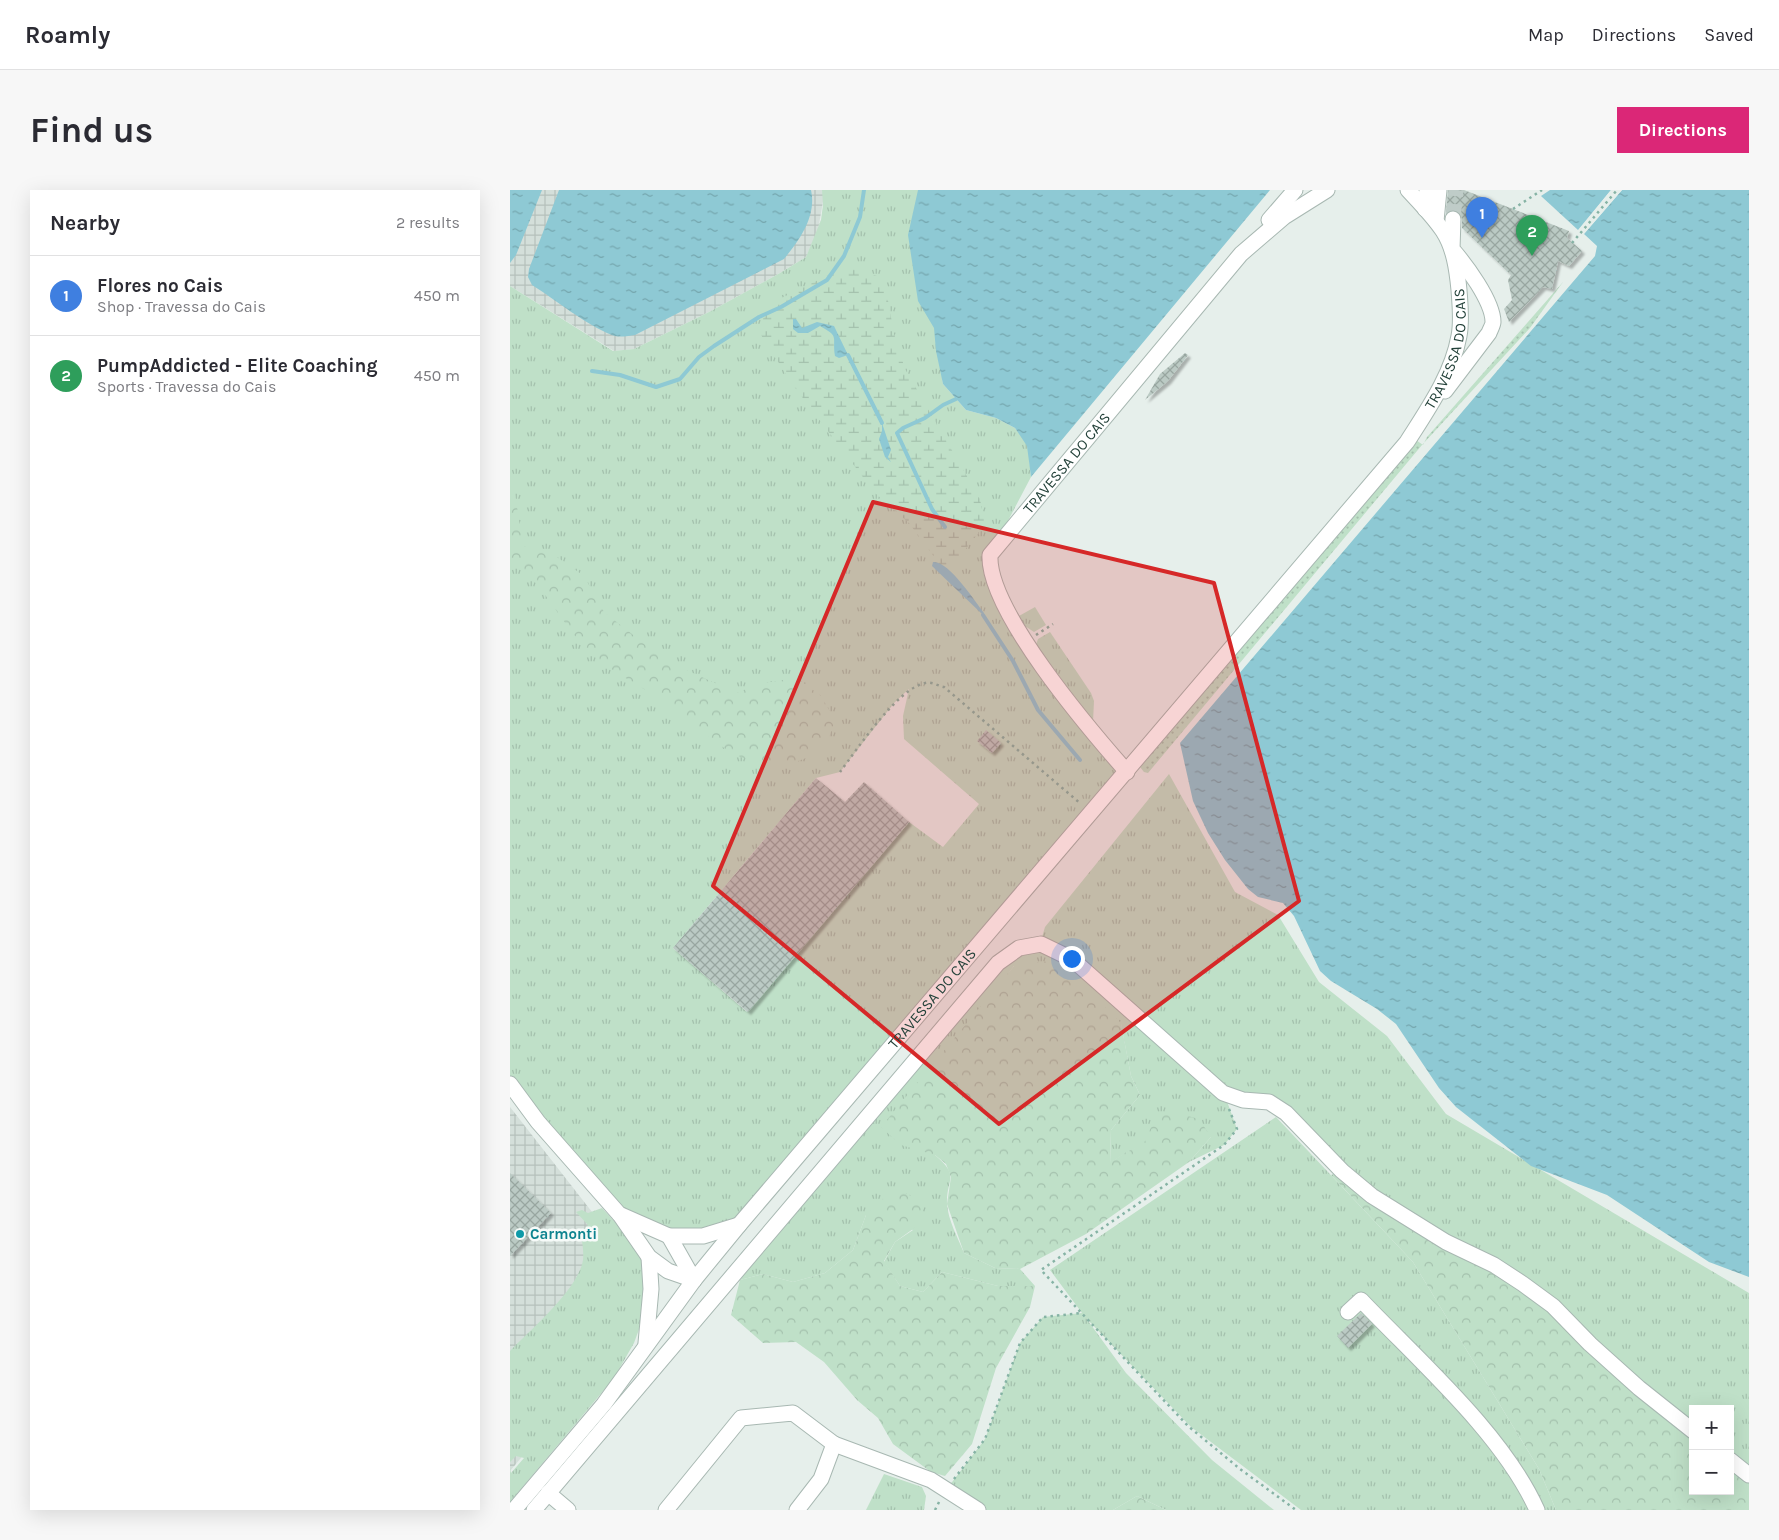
<!DOCTYPE html>
<meta charset="utf-8">
<style>
body{margin:0;font-family:Karla,sans-serif;background:#f7f7f7;color:#2b2b33}
.controls{position:absolute;right:15px;bottom:15px;display:grid;overflow:hidden;border-radius:0px;box-shadow:0 5px 20px #0002}
.controls button{width:45px;height:45px;display:grid;place-items:center;padding:0;border:0;border-bottom:1px solid #e1e1e2;background:#fff;color:#2b2b33;font:25px sans-serif}
.you{position:absolute;left:561px;top:768px;width:18px;height:18px;margin:-12px;border:4px solid #fff;border-radius:50%;background:#1a73e8;box-shadow:0 0 0 8px #1a73e833}
.badge{display:grid;place-items:center;width:32px;height:32px;border-radius:50%;background:#db2777;color:#fff;font-size:16px;font-weight:700}
.pin{position:absolute;translate:-50% -41px;filter:drop-shadow(0 1px 2px #0008)}
.pin::after{content:'';position:absolute;top:26px;width:18px;height:15px;background:inherit;clip-path:polygon(0 0,100% 0,50% 100%)}
.list{margin:0;padding:0;list-style:none}
h2{display:flex;justify-content:space-between;align-items:center;height:65px;margin:0;padding:0 20px;font-size:21px}
h2 small{font-size:16px;font-weight:400;color:#7c7c81}
.list li{display:grid;grid-template-columns:32px 1fr auto;gap:15px;align-items:center;box-sizing:border-box;height:80px;padding:0 20px;border-top:1px solid #e1e1e2}
.list b{display:block;font-size:19px;white-space:nowrap}
.list p{margin:0;font-size:16px;white-space:nowrap;color:#7c7c81}
.list em{font-size:16px;font-style:normal;color:#7c7c81}
.map{position:relative;flex:none;width:1239px;height:1320px;overflow:hidden;border-radius:0px}
header{display:flex;align-items:center;gap:30px;box-sizing:border-box;height:70px;padding:0 25px;background:#fff;border-bottom:1px solid #e1e1e2}
header strong{font-size:24px}
nav{display:flex;gap:28px;margin-inline-start:auto;font-size:18px}
.intro{display:flex;align-items:center;justify-content:space-between;box-sizing:border-box;height:120px;padding:0 30px}
h1{margin:0;font-size:35px}
.button{padding:12px 22px;border-radius:0px;background:#db2777;color:#fff;font-size:18px;font-weight:700}
main{display:flex;gap:30px;padding:0 30px}
aside{flex:1;background:#fff;border-radius:0px;box-shadow:0 5px 20px #0002}
.map>svg:first-child{display:block}
.industrial{fill:url(#industrial-grid)}
.grass{fill:url(#grass-tufts);fill-rule:evenodd}
.forest{fill:url(#forest-crowns)}
.wetland{fill:url(#wetland-marsh)}
.garden{fill:url(#garden-dots)}
.water{fill:url(#water-ripples)}
.pier{fill:#e6efeb}
.lines{fill:none;stroke-linecap:round;stroke-linejoin:round}
.stream{stroke:#8ec9d4;stroke-width:4}
.building{fill:url(#building-cross-hatch);filter:url(#shadow)}
.minor-tunnel{stroke:#bfccc8;stroke-width:15;stroke-dasharray:15 8;stroke-linecap:butt}
.minor-casing{stroke:#a8b8b2;stroke-width:17}
.path{stroke:#86b3a5;stroke-width:2.5;stroke-dasharray:2.5 4;stroke-linecap:butt}
.minor{stroke:#fff;stroke-width:15}
.marked{fill:#d62828;fill-opacity:0.2;stroke:#d62828;stroke-width:4;stroke-linejoin:round}
.culture-dot{fill:#0f9aa8;stroke:#f7fbf9;stroke-width:2}
.labels{text-anchor:middle;dominant-baseline:central;stroke-width:5;stroke-linejoin:round;paint-order:stroke}
.street-label{font-size:15px;fill:#24423a;stroke:#f7fbf9}
.culture-label{font-size:15px;font-weight:bold;fill:#0d838f;stroke:#f7fbf9;text-anchor:start}
</style>
<header>
<strong>Roamly</strong>
<nav><a>Map</a><a>Directions</a><a>Saved</a></nav>
</header>
<div class="intro"><h1>Find us</h1><a class="button">Directions</a></div>
<main>
<aside>
<h2>Nearby<small>2 results</small></h2>
<ul class="list">
<li><span class="badge" style="background:#3f7fe0">1</span><div><b>Flores no Cais</b><p>Shop · Travessa do Cais</p></div><em>450 m</em></li>
<li><span class="badge" style="background:#2e9e5b">2</span><div><b>PumpAddicted - Elite Coaching</b><p>Sports · Travessa do Cais</p></div><em>450 m</em></li>
</ul>
</aside>
<div class="map">
<svg width="1239" height="1320" viewBox="0 0 1239 1320">
<defs>
<pattern id="industrial-grid" width="8" height="8" patternUnits="userSpaceOnUse" patternTransform="scale(1.25)"><rect width="8" height="8" fill="#d4dfda"/><path d="M0 4h8M4 0v8" fill="none" stroke="#b6c1bc"/></pattern>
<pattern id="grass-tufts" width="24" height="20" patternUnits="userSpaceOnUse" patternTransform="scale(1.25)"><rect width="24" height="20" fill="#bfe0c8"/><path d="M3 7l-1-3M5 7V3M7 7l1-3M15 17l-1-3M17 17v-4M19 17l1-3" fill="none" stroke="#a4c1ad"/></pattern>
<pattern id="forest-crowns" width="20" height="18" patternUnits="userSpaceOnUse" patternTransform="scale(1.25)"><rect width="20" height="18" fill="#bfe0c8"/><path d="M2 6a3 3 0 1 1 6 0M12 15a3 3 0 1 1 6 0" fill="none" stroke="#a4c1ad"/></pattern>
<pattern id="wetland-marsh" width="20" height="14" patternUnits="userSpaceOnUse" patternTransform="scale(1.25)"><rect width="20" height="14" fill="#bfe0c8"/><path d="M1 5h8M5 5V1M11 12h8M15 12V8" fill="none" stroke="#a4c1ad"/></pattern>
<pattern id="garden-dots" width="8" height="8" patternUnits="userSpaceOnUse" patternTransform="scale(1.25)"><rect width="8" height="8" fill="#bfe0c8"/><path d="M2 2h.1M6 6h.1" fill="none" stroke="#a4c1ad" stroke-width="1.8" stroke-linecap="round"/></pattern>
<pattern id="water-ripples" width="26" height="14" patternUnits="userSpaceOnUse" patternTransform="scale(1.25)"><rect width="26" height="14" fill="#8ec9d4"/><path d="M2 4q2-2 4 0t4 0M15 11q2-2 4 0t4 0" fill="none" stroke="#74a5ad"/></pattern>
<pattern id="building-cross-hatch" width="8" height="8" patternUnits="userSpaceOnUse" patternTransform="scale(1.25)"><rect width="8" height="8" fill="#bbcac4"/><path d="M0 0l8 8M0 8l8-8" fill="none" stroke="#98a6a0"/></pattern>
<filter id="shadow"><feDropShadow dx="3" dy="3" stdDeviation="1" flood-color="#0004"/></filter>
</defs>
<rect width="100%" height="100%" fill="#e6efeb"/>
<g class="industrial">
<polygon points="0,0 312,0 314,6 308,40 296,67 270,83 201,121 124,159 104,161 0,96"/>
<polygon points="0,917 118,1068 118,1141 0,1281"/>
</g>
<g class="grass">
<path d="M312 0H408L433 194 456 220 486 228 505 238 518 255 521 287 480 365 495 415 617 582 229 1035 159 1046 109 1024 0 894V96L103 161 124 159 201 121 270 83 296 67 311 30 313 15ZM399 499 393 526 394 549 469 614 433 657 399 632 237 822 163 758 306 588 330 582 384 513Z"/>
<polygon points="525,417 536,435 524,442 515,436 509,426"/>
<polygon points="540,442 581,503 584,511 583,532 526,455 528,449"/>
<path d="M659 584 725 702 768 725 809 792 877 846 936 924 1239 1103V1283L1220 1270V1219H1183V1241L895 1028 776 923 714 903 727 939 714 955 679 972 701 947C660 951 633 947 600 974L601 940 630 905 621 886 611 834 504 776 486 800 425 965C451 987 436 988 437 1014 438 1030 448 1048 454 1063L485 1078 510 1079 525 1096H488L432 1082 413 1102 390 1096 374 1072 385 1052 403 1040 356 1025 343 1060 315 1083 283 1092 253 1084 230 1090 328 961 488 773 530 754 535 737Z"/>
<polygon points="766,927 903,1072 1029,1279 1046,1320 791,1320 681,1237 576,1128 616,1183 702,1270 764,1320 656,1320 627,1306 603,1320 468,1320 436,1300 475,1249 510,1153 533,1127 572,1123 540,1080"/>
<path d="M92 1018 116 1044 132 1071 135 1123 124 1153 104 1188 0 1312V1279L1 1283 14 1268 6 1266 0 1272V1161C21 1139 68 1100 73 1070 74 1061 72 1052 71 1043L78 1035 66 1022 72 1020 78 1023Z"/>
<polygon points="374,1284 412,1297 416,1306 414,1320 356,1320"/>
</g>
<g class="forest">
<path d="M0 302 5 304 13 356 44 365 74 386 94 422 146 463 174 479 227 503 247 494 287 488 311 506 325 530C322 538 319 551 313 557 304 565 293 570 282 573 232 586 192 539 154 512 127 493 96 480 73 455 49 429 34 396 6 373L0 380Z"/>
<polygon points="539,771 584,806 611,833 621,886 630,905 601,940 600,973 613,964 634,953 646,926 663,922 689,929 701,947 679,972 576,1044 510,1079 485,1078 454,1063 437,1014 441,987 436,974 425,965 391,955 371,937 504,776"/>
<polygon points="832,981 984,1075 1183,1241 1183,1301 1220,1301 1220,1270 1239,1283 1239,1320 1046,1320 1029,1279 903,1072 821,985"/>
<polygon points="384,998 412,1011 414,1031 385,1052 374,1071 390,1096 413,1102 432,1082 488,1096 525,1096 520,1117 486,1178 462,1254 435,1286 421,1282 383,1254 368,1228 347,1210 314,1172 286,1152 253,1153 221,1125 230,1090 253,1084 283,1092 315,1083 343,1060 356,1025"/>
<polygon points="627,1306 656,1320 603,1320"/>
</g>
<polygon class="wetland" points="335,77 374,88 384,144 395,179 470,309 475,335 436,383 399,333 365,303 283,195 251,145 255,116"/>
<polygon class="garden" points="1053,92 1020,138 912,255 638,583 634,582 630,577 906,250 913,255 917,247"/>
<g class="water">
<polygon points="0,0 32,0 6,65 0,73"/>
<path d="M49 0H301C307 26 289 51 274 69L125 145C118 146 109 148 102 145 76 135 46 110 22 95L18 87 19 79Z"/>
<polygon points="408,0 760,0 521,287 517,256 505,238 486,228 456,220 433,194 426,161 424,138 408,111 398,45"/>
<polygon points="1040,0 1101,0 1068,40 1031,6"/>
<polygon points="1112,0 1239,0 1239,1087 1199,1072 1097,1005 1021,976 946,917 929,898 886,834 867,819 821,791 810,781 784,726 773,713 748,707 738,699 715,670 698,643 683,611 670,553 1085,66 1087,56 1074,44"/>
<path d="M283 129H286L292 138 307 132 324 136 338 165 329 168 325 166C322 146 330 147 310 136L298 143H288L283 139Z"/>
<polygon points="372,233 381,260 378,267 381,272 375,267 369,249 372,241"/>
<path d="M423 372C438 370 465 411 474 423L473 425 422 376Z"/>
</g>
<g class="pier">
<polygon points="1101,0 1104,0 1070,41 1067,42"/>
<polygon points="1109,0 1112,0 1072,46 1072,43"/>
</g>
<g class="lines">
<g class="stream">
<polyline points="338,165 372,233"/>
<polyline points="82,181 110,185 146,197 170,189 189,167 204,156 249,127 271,117 317,90 334,66 350,27 354,0"/>
<polyline points="435,337 422,319 387,243 393,238 415,228 433,215 446,209"/>
<polyline points="473,425 503,471 528,520 570,570"/>
</g>
</g>
<g class="building">
<polygon points="938,0 954,0 1059,41 1057,48 1072,61 1059,76 1048,71 1042,99 1033,97 999,132 994,119 1002,110 998,90 1001,85 952,38 952,29 948,21 943,20 936,22"/>
<polygon points="675,163 678,165 658,191 635,210 650,184"/>
<polygon points="476,540 491,553 482,563 467,551"/>
<polygon points="306,588 335,612 354,592 399,632 238,822 163,758"/>
<polygon points="0,983 41,1023 0,1066"/>
<polygon points="851,1123 862,1134 838,1158 827,1146"/>
</g>
<g class="lines">
<polyline class="minor-tunnel" points="943,29 946,0"/>
<defs>
<g id="minor">
<polyline points="915,19 917,0"/>
<polyline points="759,30 785,0"/>
<polyline points="926,31 929,0"/>
<path d="M935 201 979 143C980 140 983 135 983 132 983 111 955 74 942 59L943 29"/>
<path id="s1" d="M617 582C580 540 477 420 480 365L731 64 774 27 817 0"/>
<polyline points="0,894 28,932 109,1024 159,1046 193,1046 229,1035"/>
<polyline points="110,1025 139,1067 158,1081 184,1090"/>
<polyline points="159,1046 184,1090"/>
<path d="M838 1122 851 1110C909 1171 993 1244 1027 1320"/>
<polyline points="136,1153 141,1099 139,1067"/>
<polyline points="324,1254 421,1290 468,1320"/>
<polyline points="1220,1270 1239,1285"/>
<polyline points="38,1303 58,1320"/>
<path id="s2" d="M4 1320 94 1214 184 1090 229 1035 897 252C918 219 942 185 949 146 952 131 950 114 949 100 947 79 944 58 933 41 923 26 910 13 898 0"/>
<polyline points="24,1320 488,773 509,758 531,754 562,769 713,903 733,910 759,912 776,923 832,981 862,1006 936,1052 984,1075 1013,1094 1043,1116 1080,1154 1129,1198 1183,1241"/>
<polyline points="156,1320 231,1228 283,1223 324,1254 311,1289 287,1320"/>
</g>
</defs>
<use href="#minor" class="minor-casing"/>
<g class="path">
<polyline points="1003,19 1032,0"/>
<polyline points="1062,53 1107,0"/>
<polyline points="526,445 543,434"/>
<path d="M330 582C348 558 387 499 415 493 421 491 428 496 434 497L571 614"/>
<polyline points="719,919 727,939 714,955 531,1080 678,1236 730,1279 786,1320"/>
<polyline points="444,1289 475,1249 510,1153 533,1127 572,1123"/>
<polyline points="425,1320 430,1310"/>
</g>
<use href="#minor" class="minor"/>
</g>
<path class="marked" d="M363 312 704 393 789 711 489 934 203 696Z"/>
<circle class="culture-dot" cx="10" cy="1044" r="5"/>
<g class="labels">
<g class="street-label">
<text stroke="none"><textPath href="#s2" startOffset="1496">TRAVESSA DO CAIS</textPath></text>
<text stroke="none"><textPath href="#s1" startOffset="380">TRAVESSA DO CAIS</textPath></text>
<text stroke="none"><textPath href="#s2" startOffset="661">TRAVESSA DO CAIS</textPath></text>
</g>
<g class="culture-label">
<text x="20" y="1044">Carmonti</text>
</g>
</g>
</svg>
<div class="controls">
<button>+</button>
<button>−</button>
</div>
<div class="you"></div>
<div class="pin badge" style="left:972px;top:48px;background:#3f7fe0">1</div>
<div class="pin badge" style="left:1022px;top:66px;background:#2e9e5b">2</div>
</div>
</main>
